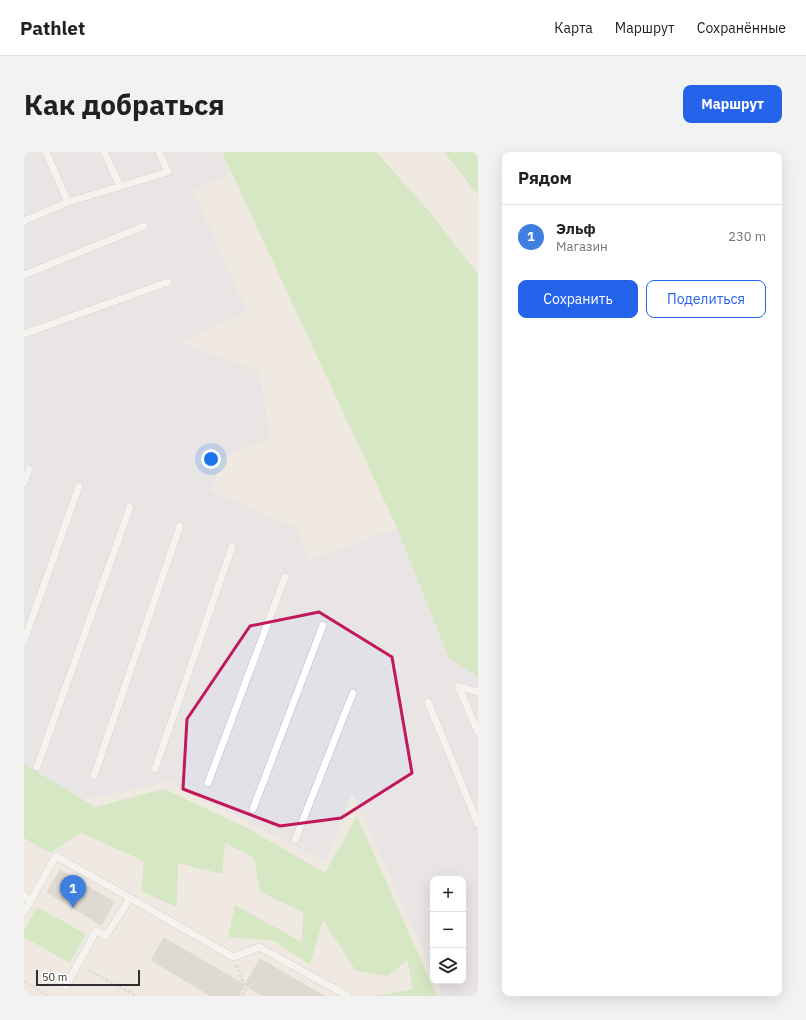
<!DOCTYPE html>
<html lang="ru">
<meta charset="utf-8">
<style>
body{margin:0;font-family:"IBM Plex Sans",sans-serif;background:#f2f2f2;color:#202124}
.controls{position:absolute;right:12px;bottom:12px;display:grid;overflow:hidden;border-radius:8px;box-shadow:0 4px 16px #0002}
.controls button{width:36px;height:36px;display:grid;place-items:center;padding:0;border:0;border-bottom:1px solid #e0e0e0;background:#fff;color:#202124;font:20px sans-serif}
.scale{position:absolute;left:12px;bottom:10px;width:104px;box-sizing:border-box;padding-left:4px;border:2px solid #2e2e2e;border-top:0;font-size:11px;line-height:14px;white-space:nowrap;color:#2e2e2e;-webkit-text-stroke:3px #fff;paint-order:stroke}
.you{position:absolute;left:187px;top:307px;width:14px;height:14px;margin:-10px;border:3px solid #fff;border-radius:50%;background:#1a73e8;box-shadow:0 0 0 6px #1a73e833}
.badge{display:grid;place-items:center;width:26px;height:26px;border-radius:50%;background:#2563eb;color:#fff;font-size:13px;font-weight:700}
.pin{position:absolute;translate:-50% -33px;filter:drop-shadow(0 1px 2px #0008)}
.pin::after{content:'';position:absolute;top:21px;width:14px;height:12px;background:inherit;clip-path:polygon(0 0,100% 0,50% 100%)}
.list{margin:0;padding:0;list-style:none}
h2{display:flex;justify-content:space-between;align-items:center;height:52px;margin:0;padding:0 16px;font-size:17px}
h2 small{font-size:13px;font-weight:400;color:#757577}
.list li{display:grid;grid-template-columns:26px 1fr auto;gap:12px;align-items:center;box-sizing:border-box;height:64px;padding:0 16px;border-top:1px solid #e0e0e0}
.list b{display:block;font-size:15px;white-space:nowrap}
.list p{margin:0;font-size:13px;white-space:nowrap;color:#757577}
.list em{font-size:13px;font-style:normal;color:#757577}
.actions{display:flex;gap:8px;padding:12px 16px}
.actions a{flex:1;padding:9px 0;border:1px solid #2563eb;border-radius:8px;text-align:center;font-size:14px;color:#2563eb}
.actions .main{background:#2563eb;color:#fff}
.icon{flex:none;width:22px;height:22px;fill:none;stroke:currentColor;stroke-width:2;stroke-linecap:round;stroke-linejoin:round}
.map{position:relative;flex:none;width:454px;height:844px;overflow:hidden;border-radius:8px}
header{display:flex;align-items:center;gap:24px;box-sizing:border-box;height:56px;padding:0 20px;background:#fff;border-bottom:1px solid #e0e0e0}
header strong{font-size:19px}
nav{display:flex;gap:22px;margin-inline-start:auto;font-size:14px}
.intro{display:flex;align-items:center;justify-content:space-between;box-sizing:border-box;height:96px;padding:0 24px}
h1{margin:0;font-size:28px}
.button{padding:10px 18px;border-radius:8px;background:#2563eb;color:#fff;font-size:14px;font-weight:700}
main{display:flex;gap:24px;padding:0 24px}
aside{flex:1;background:#fff;border-radius:8px;box-shadow:0 4px 16px #0002}
.map>svg:first-child{display:block}
.industrial{fill:#e3e1e8}
.green{fill:#b6e59e}
.building{fill:#cbc7bf;stroke:#cbc5ba}
.lines{fill:none;stroke-linecap:round;stroke-linejoin:round}
.lane-casing{stroke:#b4b7c1;stroke-width:8}
.path{stroke:#c9c9c9;stroke-width:2.5;stroke-dasharray:3 2;stroke-linecap:butt}
.lane{stroke:#fff;stroke-width:7}
.marked{fill:none;stroke:#c2185b;stroke-width:3;stroke-linejoin:round}
</style>
<header>
<strong>Pathlet</strong>
<nav><a>Карта</a><a>Маршрут</a><a>Сохранённые</a></nav>
</header>
<div class="intro"><h1>Как добраться</h1><a class="button">Маршрут</a></div>
<main>
<div class="map">
<svg width="454" height="844" viewBox="0 0 454 844">
<rect width="100%" height="100%" fill="#efe9e1"/>
<polygon class="industrial" points="0,0 198,0 207,21 169,38 223,160 158,190 235,220 247,285 197,306 187,339 273,376 286,408 373,376 425,506 454,525 454,844 419,844 413,829 439,829 439,727 409,727 409,821 328,640 301,710 146,629 58,648 0,612"/>
<g class="green">
<polygon points="198,0 352,0 404,58 454,122 454,525 425,506 373,376"/>
<polygon points="420,0 454,0 454,43"/>
<polygon points="0,612 71,655 140,637 225,677 301,721 333,664 413,844 351,844 389,837 383,808 364,824 332,819 299,768 286,813 250,789 204,785 211,753 278,790 279,760 236,740 230,706 201,691 198,722 154,711 153,755 117,739 120,709 57,681 26,701 0,686"/>
<polygon points="13,755 62,782 46,811 0,785 0,778"/>
</g>
<g class="building">
<polygon points="36,718 90,750 77,773 23,740"/>
<polygon points="140,786 221,833 214,844 187,844 127,808"/>
<polygon points="236,807 300,844 239,844 221,833"/>
</g>
<g class="lines">
<defs>
<g id="lane">
<polyline points="22,0 44,50"/>
<polyline points="80,0 96,34"/>
<polyline points="0,69 44,50 144,20 135,0"/>
<polyline points="0,123 120,74"/>
<polyline points="0,182 144,130"/>
<polyline points="0,331 5,317"/>
<polyline points="0,489 55,334"/>
<polyline points="454,540 434,534 454,580"/>
<polyline points="404,550 454,672"/>
<polyline points="13,615 106,355"/>
<polyline points="131,617 208,395"/>
<polyline points="70,624 156,374"/>
<polyline points="184,631 261,425"/>
<polyline points="229,657 299,473"/>
<polyline points="271,688 329,541"/>
<polyline points="0,743 6,750"/>
<polyline points="106,746 209,805 235,795 324,844"/>
<polyline points="0,760 32,704 106,746 82,784 72,779 42,834"/>
</g>
</defs>
<use href="#lane" class="lane-casing"/>
<g class="path">
<polyline points="212,813 222,837 218,844"/>
<polyline points="64,818 113,844"/>
<polyline points="0,829 24,844"/>
</g>
<use href="#lane" class="lane"/>
</g>
<path d="M0 0H454V844H0ZM295 460 368 505 388 621 317 666 256 674 159 637 163 567 226 474Z" fill="#efe9e1" fill-opacity=".55" fill-rule="evenodd"/>
<path class="marked" d="M295 460 368 505 388 621 317 666 256 674 159 637 163 567 226 474Z"/>
</svg>
<div class="controls">
<button>+</button>
<button>−</button>
<button><svg class="icon" aria-label="layers" viewBox="0 0 24 24"><path d="M12 4l9 5-9 5-9-5zM3 14l9 5 9-5"/></svg></button>
</div>
<div class="scale">50 m</div>
<div class="you"></div>
<div class="pin badge" style="left:49px;top:756px;background:#3f7fe0">1</div>
</div>
<aside>
<h2>Рядом<small></small></h2>
<ul class="list">
<li><span class="badge" style="background:#3f7fe0">1</span><div><b>Эльф</b><p>Магазин</p></div><em>230 m</em></li>
</ul>
<div class="actions"><a class="main">Сохранить</a><a>Поделиться</a></div>
</aside>
</main>
